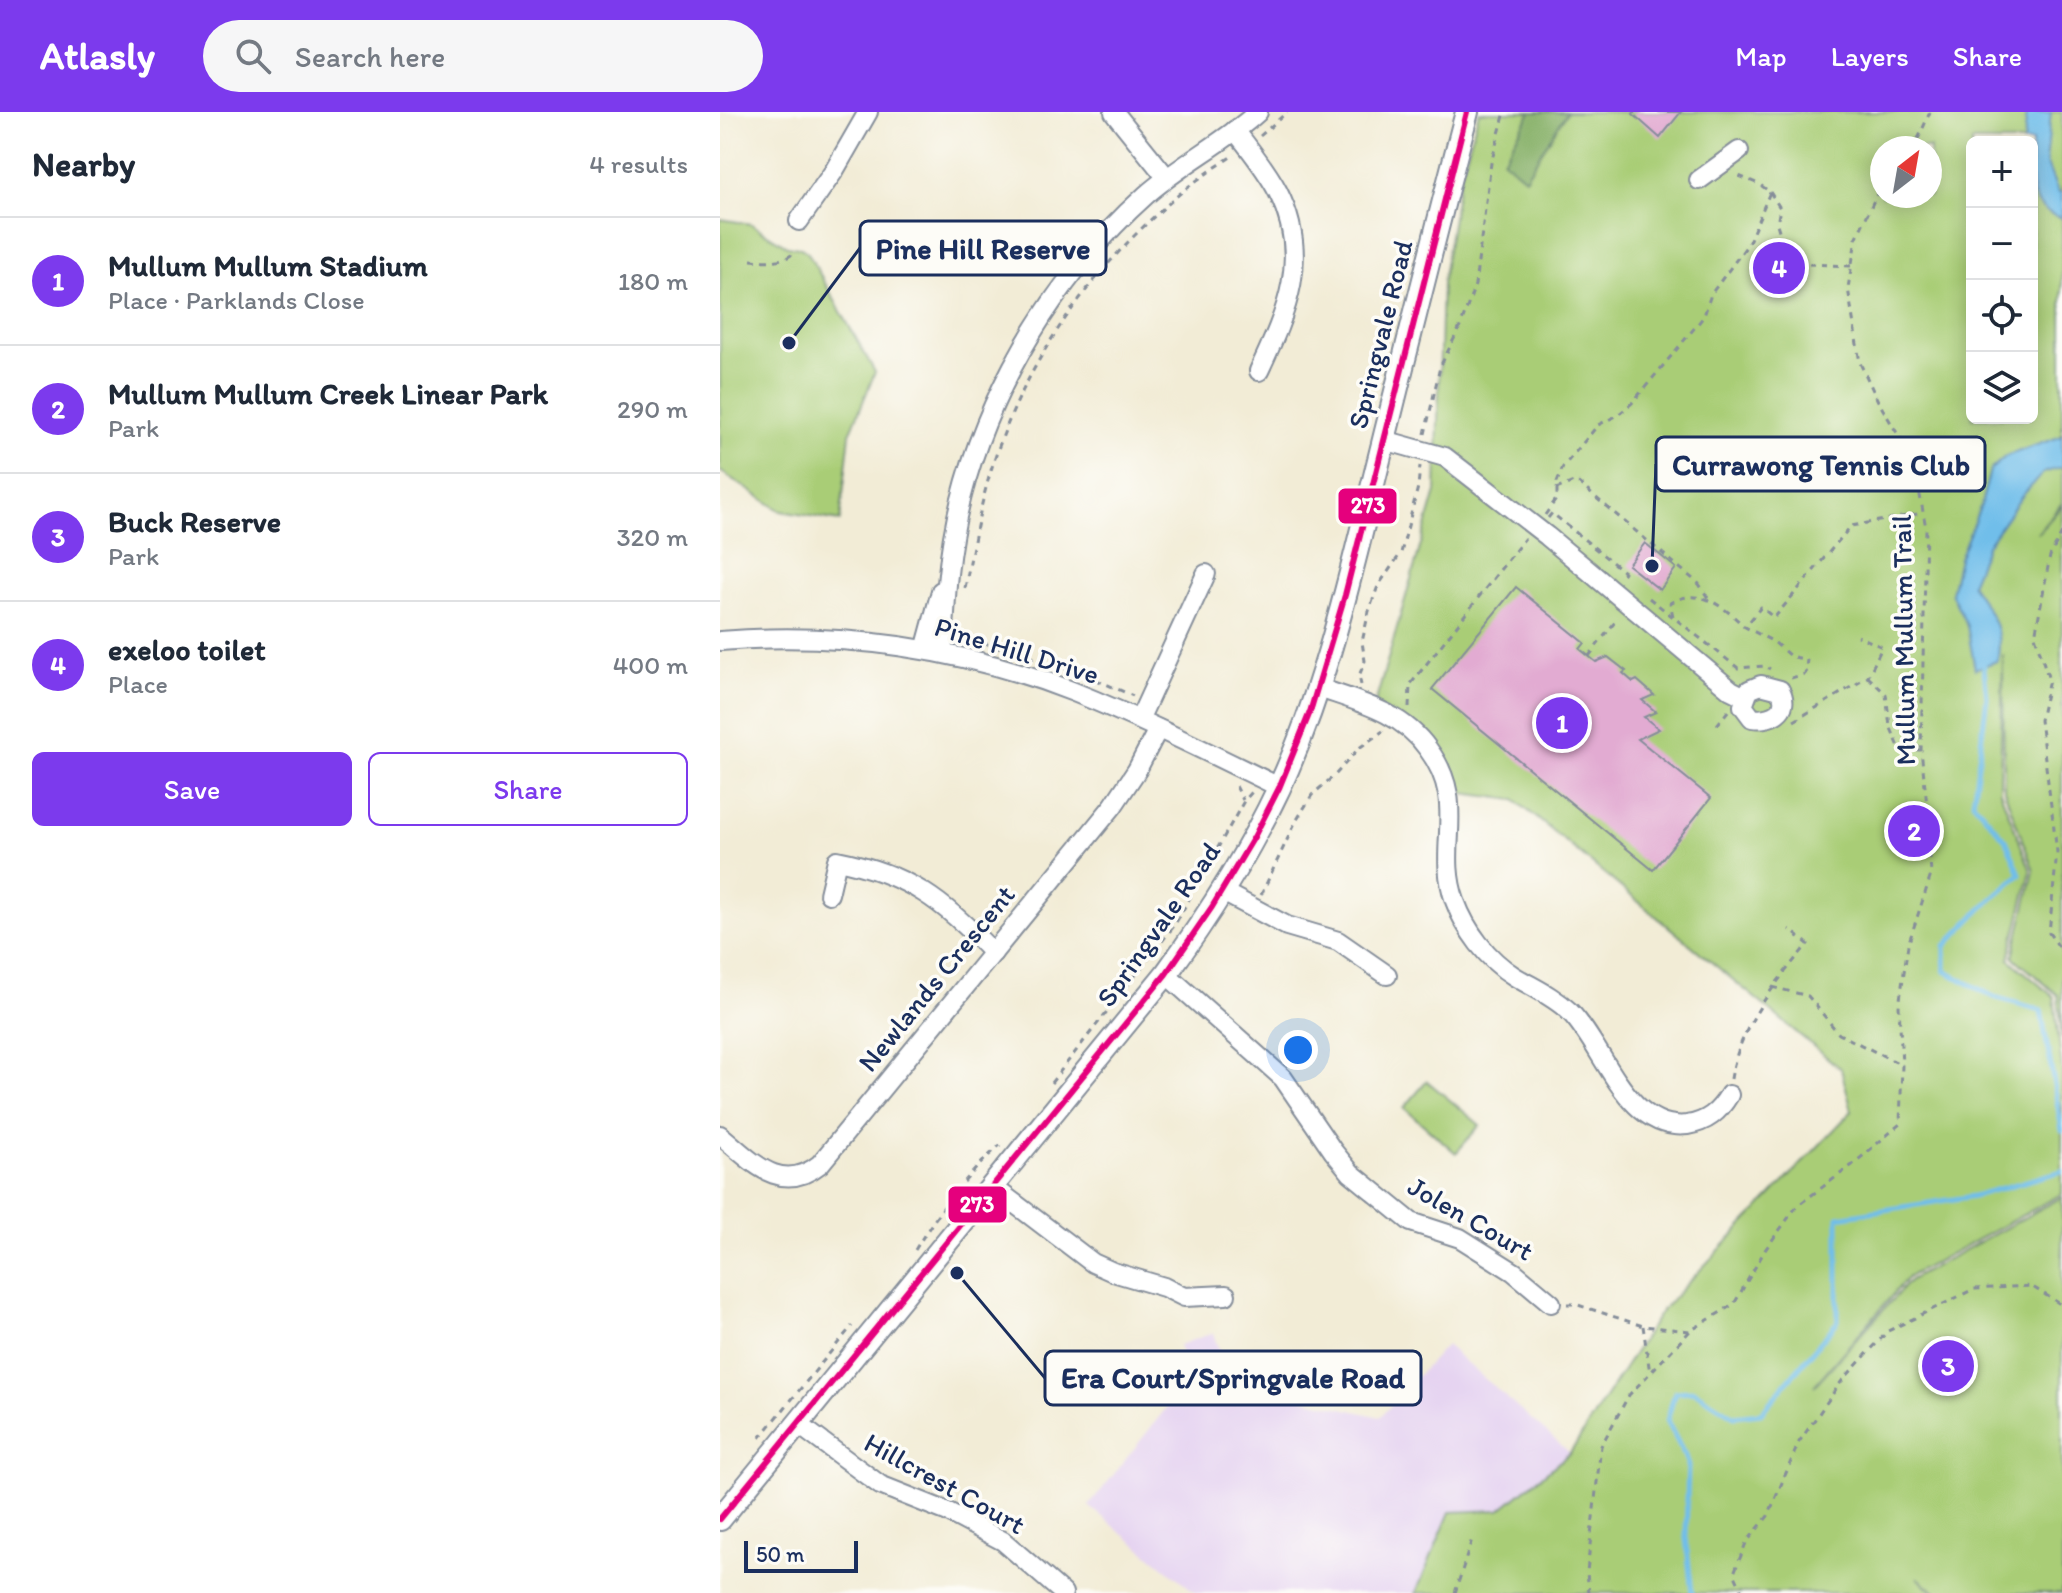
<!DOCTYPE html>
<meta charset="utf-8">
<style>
body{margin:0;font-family:Itim,sans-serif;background:#f6f6f7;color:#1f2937}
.controls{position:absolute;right:24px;top:24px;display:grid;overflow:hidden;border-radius:12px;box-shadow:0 4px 20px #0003}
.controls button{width:72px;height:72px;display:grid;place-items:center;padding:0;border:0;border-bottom:2px solid #e0e1e3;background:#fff;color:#1f2937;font:40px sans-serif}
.compass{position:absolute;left:1150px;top:24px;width:72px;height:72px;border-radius:50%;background:#fff;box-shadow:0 4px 20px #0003;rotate:31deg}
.scale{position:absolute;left:24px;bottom:20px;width:114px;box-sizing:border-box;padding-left:8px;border:4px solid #1b2f5e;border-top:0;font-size:22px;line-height:28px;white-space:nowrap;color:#1b2f5e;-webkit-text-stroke:6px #fdfcf7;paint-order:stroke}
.you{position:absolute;left:578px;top:938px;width:28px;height:28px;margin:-20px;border:6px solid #fff;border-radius:50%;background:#1a73e8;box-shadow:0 0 0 12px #1a73e833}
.badge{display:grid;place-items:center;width:52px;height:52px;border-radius:50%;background:#7c3aed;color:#fff;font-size:26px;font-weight:700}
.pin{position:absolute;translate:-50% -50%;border:4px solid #fff;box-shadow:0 2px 8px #0006}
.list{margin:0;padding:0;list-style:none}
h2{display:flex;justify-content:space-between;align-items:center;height:104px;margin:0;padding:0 32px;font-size:34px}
h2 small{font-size:26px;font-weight:400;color:#747a83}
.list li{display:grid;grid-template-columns:52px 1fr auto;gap:24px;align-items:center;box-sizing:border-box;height:128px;padding:0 32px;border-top:2px solid #e0e1e3}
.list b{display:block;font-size:30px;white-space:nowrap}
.list p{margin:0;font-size:26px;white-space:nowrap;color:#747a83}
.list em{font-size:26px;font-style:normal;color:#747a83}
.actions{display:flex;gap:16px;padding:24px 32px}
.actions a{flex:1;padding:18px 0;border:2px solid #7c3aed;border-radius:12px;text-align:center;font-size:28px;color:#7c3aed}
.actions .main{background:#7c3aed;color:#fff}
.icon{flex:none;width:44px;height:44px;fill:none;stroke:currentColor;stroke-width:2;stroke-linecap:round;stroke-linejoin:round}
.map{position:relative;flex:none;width:1342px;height:1481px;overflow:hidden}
header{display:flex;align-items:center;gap:48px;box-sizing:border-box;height:112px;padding:0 40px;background:#7c3aed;color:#fff}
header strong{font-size:38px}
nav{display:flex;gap:44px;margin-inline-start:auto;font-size:28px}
.search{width:560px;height:72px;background:#f6f6f7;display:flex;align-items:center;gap:20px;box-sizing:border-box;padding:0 28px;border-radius:44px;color:#747a83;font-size:30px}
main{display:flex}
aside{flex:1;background:#fff}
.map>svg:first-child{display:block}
.built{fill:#e5d3f1}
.green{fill:#a9cd76;stroke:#627e6a;stroke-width:2;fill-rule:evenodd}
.forest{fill:#86b067;stroke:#507062;stroke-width:2}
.water{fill:#6fbeea;stroke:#4576a4;stroke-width:2}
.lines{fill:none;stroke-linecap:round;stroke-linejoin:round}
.stream{stroke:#6fbeea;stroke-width:5}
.building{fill:#e2abd2}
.minor-casing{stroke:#868e9a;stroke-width:22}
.major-casing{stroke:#868e9a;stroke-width:26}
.path{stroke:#868e9a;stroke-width:3;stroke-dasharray:6 6;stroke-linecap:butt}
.minor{stroke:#fff;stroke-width:18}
.major{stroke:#fff;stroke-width:22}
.bus-1-casing{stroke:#fdfcf7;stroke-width:12}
.bus-1{stroke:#e5007d;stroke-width:6}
.labels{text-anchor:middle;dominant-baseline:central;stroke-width:7;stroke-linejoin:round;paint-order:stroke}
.street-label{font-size:28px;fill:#1b2f5e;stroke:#fdfcf7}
.leader{fill:none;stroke:#1b2f5e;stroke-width:3}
.callout-dot{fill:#1b2f5e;stroke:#fdfcf7;stroke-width:3}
.callout{fill:#fdfcf7;stroke:#1b2f5e;stroke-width:3}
.callout-label{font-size:30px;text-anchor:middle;font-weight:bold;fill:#1b2f5e}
.line-badge{stroke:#fdfcf7;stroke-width:3}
.badge-label{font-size:22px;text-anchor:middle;font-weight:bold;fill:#fff}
</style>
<header>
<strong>Atlasly</strong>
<div class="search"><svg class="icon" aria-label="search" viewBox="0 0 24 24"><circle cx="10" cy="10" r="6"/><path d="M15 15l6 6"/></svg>Search here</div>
<nav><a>Map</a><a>Layers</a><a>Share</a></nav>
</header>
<main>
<aside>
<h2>Nearby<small>4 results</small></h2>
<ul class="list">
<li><span class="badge">1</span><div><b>Mullum Mullum Stadium</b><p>Place · Parklands Close</p></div><em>180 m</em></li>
<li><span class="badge">2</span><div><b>Mullum Mullum Creek Linear Park</b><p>Park</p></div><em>290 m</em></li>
<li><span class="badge">3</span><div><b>Buck Reserve</b><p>Park</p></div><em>320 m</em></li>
<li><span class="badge">4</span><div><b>exeloo toilet</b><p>Place</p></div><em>400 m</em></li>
</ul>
<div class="actions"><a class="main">Save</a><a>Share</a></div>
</aside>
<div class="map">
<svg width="1342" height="1481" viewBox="0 0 1342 1481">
<rect width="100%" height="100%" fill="#fdfcf7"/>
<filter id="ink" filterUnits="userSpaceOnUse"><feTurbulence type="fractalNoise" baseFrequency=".0125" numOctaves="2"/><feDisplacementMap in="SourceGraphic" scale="16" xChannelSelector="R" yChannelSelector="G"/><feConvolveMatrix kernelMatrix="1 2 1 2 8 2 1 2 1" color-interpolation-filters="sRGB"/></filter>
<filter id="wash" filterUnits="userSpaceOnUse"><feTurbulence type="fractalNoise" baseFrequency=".006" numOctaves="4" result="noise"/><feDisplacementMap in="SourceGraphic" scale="32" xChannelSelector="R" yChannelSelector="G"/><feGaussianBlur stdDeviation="1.8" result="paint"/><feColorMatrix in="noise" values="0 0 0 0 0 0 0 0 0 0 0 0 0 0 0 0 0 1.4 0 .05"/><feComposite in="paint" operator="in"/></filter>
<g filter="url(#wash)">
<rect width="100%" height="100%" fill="#f2ecd6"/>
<polygon class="built" points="493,1221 509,1269 660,1305 726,1233 850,1341 780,1398 730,1400 696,1481 476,1481 369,1394 469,1267 459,1233"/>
<g class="green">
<path d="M759 0H1342V391L1317 422 1342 394V927L1338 883 1293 845 1314 759 1284 678 1283 542 1280 679 1311 759 1289 847 1334 885 1342 959V1082L1188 1165 1094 1274 1190 1168 1342 1085V1481H1217L1197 1465 1215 1481H696L730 1400 780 1398 850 1341 941 1199 1132 999 1121 957 795 688 743 681 720 637 655 592 716 380 722 171 739 69ZM1252 30H1312V306H1252ZM1162 36H1210V84H1162Z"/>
<polygon points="0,107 31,112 67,134 81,136 88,141 155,260 130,322 120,409 61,399 0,359"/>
<polygon points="707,969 760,1013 736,1041 684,996"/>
</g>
<polygon class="forest" points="811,0 847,0 805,66 783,48"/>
<g class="water">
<path d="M1307 0H1331L1326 50 1338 80 1342 82V106C1303 96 1312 62 1312 30H1304Z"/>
<path d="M1342 324V355L1323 361 1303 383 1267 433 1251 472C1267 496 1285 517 1277 549L1255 557 1247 514 1231 481 1239 446 1261 393 1270 358 1286 344Z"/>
</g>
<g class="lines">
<g class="stream">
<polyline points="1263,547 1267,586 1253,690 1286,728 1300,762 1262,796 1225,834 1225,859 1274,885 1321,898 1342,1018"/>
<polyline points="972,1481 966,1426 968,1350 947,1309 955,1280 974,1279 1014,1304 1041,1301 1118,1209 1118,1105 1254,1084 1342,1059"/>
</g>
</g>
<g id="blocks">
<g class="building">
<polygon points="914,0 961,0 940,26 913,2"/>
<polygon points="925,431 956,456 940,478 908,453"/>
<polygon points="796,475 865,531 860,537 876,550 888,545 906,559 903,561 913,570 917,568 934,583 922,588 936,600 924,605 939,617 918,627 991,686 933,758 712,577"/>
</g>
</g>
</g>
<g filter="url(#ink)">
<use href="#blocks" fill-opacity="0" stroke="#868e9a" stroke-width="2"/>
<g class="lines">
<defs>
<g id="minor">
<polyline points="394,0 447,66"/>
<path d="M515 18C530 38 547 58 558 80 591 145 567 199 539 259"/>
<polyline points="979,68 1019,39"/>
<polyline points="79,109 114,59 148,0"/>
<polyline points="664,328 725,345 827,424 1011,578 1025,585"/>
<path d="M0 529C120 519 242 536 354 580 424 608 491 642 559 675"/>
<polyline points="205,538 221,479"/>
<path d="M222 541C225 515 225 488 228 462 242 320 320 178 426 83 461 52 504 31 538 0"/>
<path d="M1041 573 1060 578C1072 599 1050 609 1032 606L1023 594 1029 578Z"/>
<path d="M599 576C639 590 682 600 708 637 749 692 715 734 735 789 746 819 767 847 794 864 814 876 833 884 850 900 884 934 907 1020 967 1013 987 1010 999 1000 1009 983"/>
<polyline points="419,608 486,462"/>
<polyline points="503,780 567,814 618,829 667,863"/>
<path d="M109 782 117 748C188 762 224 789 273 841"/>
<polyline points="446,862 563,966 613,1039 631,1061 691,1110 740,1126 794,1160 831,1191"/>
<path d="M0 1023C31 1048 60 1084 100 1052L393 694 417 658 438 617"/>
<polyline points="273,1075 373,1151 393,1160 444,1175 464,1185 506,1183"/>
<polyline points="78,1312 160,1373 228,1400 283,1429 343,1481"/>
</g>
<path id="major" d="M0 1407 446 862C489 803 528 742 559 676 605 577 629 469 655 364 685 243 715 121 747 0"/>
</defs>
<use href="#minor" class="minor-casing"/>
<use href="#major" class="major-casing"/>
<g class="path">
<polyline points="540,24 567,0"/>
<polyline points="1190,36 1199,25 1210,0"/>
<polyline points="1050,80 1060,96 1057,112 1069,151 1131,154"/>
<path d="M31 148C46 149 65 151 76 139"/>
<polyline points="705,322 720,255 741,213 755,173 771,51 785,0"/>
<polyline points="836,377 856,369 979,472 990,489"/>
<polyline points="825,403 837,386 837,370 843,355 878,313 898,303 912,291 977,213 984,204 991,182 1028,132 1050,80 1039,72 1014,62"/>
<polyline points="828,406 832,401 904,460 901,464"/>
<polyline points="1342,421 1330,444 1315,524 1329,568 1320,608 1337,740 1329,821 1342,839"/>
<path d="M245 476C253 435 260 392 273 352 307 246 372 157 456 85 474 69 495 56 515 42"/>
<polyline points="929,486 1018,556 1045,554 1050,557"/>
<path d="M953 504 950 491C980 474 1004 495 1025 515"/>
<path d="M239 525C299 540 357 558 413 584"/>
<polyline points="869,544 898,506"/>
<polyline points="1148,565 1166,582 1170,614 1180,637 1201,638"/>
<polyline points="1071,566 1085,562 1087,548 1070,544 1054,530 1025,515 1041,495 1054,506 1131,414 1203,401"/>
<polyline points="641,573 639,564 645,549 642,530 649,499 658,474 681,441 698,375 700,354"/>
<polyline points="689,595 690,573 805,426"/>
<polyline points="1074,609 1148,565 1162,535 1138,524"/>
<polyline points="997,613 1008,599"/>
<polyline points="516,674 523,688"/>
<polyline points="541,783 575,711 592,683 615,663 639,636 663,619"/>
<polyline points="1052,875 1088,884 1119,922 1182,953"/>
<path d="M1011 967C1019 915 1055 871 1088 832L1069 817"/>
<polyline points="331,971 454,814 524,689 533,679"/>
<path d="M195 1138C219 1098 246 1064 280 1033"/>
<polyline points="847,1192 855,1192 923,1214 970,1219"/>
<polyline points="923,1214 930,1261"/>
<polyline points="40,1326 132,1214"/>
<polyline points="735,1481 753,1424"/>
<polyline points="869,1481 867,1460 881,1334 909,1283 970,1219 1014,1192 1045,1138 1077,1094 1131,1054 1180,1012 1182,953 1179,894 1188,833 1211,763 1207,693 1201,638 1206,416 1197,367 1180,326 1158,289 1140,251 1128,176 1136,127 1162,71"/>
<polyline points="1023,1481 1014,1461 1026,1431 1048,1404 1079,1330 1121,1270 1168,1219 1254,1177 1311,1174 1342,1193"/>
</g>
<use href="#minor" class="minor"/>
<use href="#major" class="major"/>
<defs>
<polyline id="bus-1" points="0,1407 446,862 492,795 534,725 559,676 590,600 625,483 747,0"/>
</defs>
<use href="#bus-1" class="bus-1-casing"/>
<use href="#bus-1" class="bus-1"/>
</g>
</g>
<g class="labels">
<g class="street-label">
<text transform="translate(660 222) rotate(-76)">Springvale Road</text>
<text transform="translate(1183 528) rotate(-91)">Mullum Mullum Trail</text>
<text transform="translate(297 538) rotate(17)">Pine Hill Drive</text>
<text transform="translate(438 812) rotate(-55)">Springvale Road</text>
<text transform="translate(216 866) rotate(-51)">Newlands Crescent</text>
<text transform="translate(751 1106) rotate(30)">Jolen Court</text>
<text transform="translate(225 1371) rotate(29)">Hillcrest Court</text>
</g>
</g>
<path class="leader" d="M69 231L140 136M932 454L936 352M237 1161L325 1266"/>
<g class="callout-dot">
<circle cx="69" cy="231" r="8"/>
<circle cx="932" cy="454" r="8"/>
<circle cx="237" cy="1161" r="8"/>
</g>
<g class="callout">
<rect x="140" y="109" width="246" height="54" rx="8"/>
<rect x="936" y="325" width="329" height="54" rx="8"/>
<rect x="325" y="1239" width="376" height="54" rx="8"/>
</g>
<g class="callout-label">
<text x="263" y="147">Pine Hill Reserve</text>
<text x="1101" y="363">Currawong Tennis Club</text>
<text x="513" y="1276">Era Court/Springvale Road</text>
</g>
<g class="line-badge">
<rect x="617" y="375" width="61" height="38" rx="8" fill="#e5007d"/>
<rect x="227" y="1073" width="61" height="39" rx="8" fill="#e5007d"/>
</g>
<g class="badge-label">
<text x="648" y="401">273</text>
<text x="257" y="1100">273</text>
</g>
</svg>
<div class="controls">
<button>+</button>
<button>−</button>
<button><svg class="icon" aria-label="locate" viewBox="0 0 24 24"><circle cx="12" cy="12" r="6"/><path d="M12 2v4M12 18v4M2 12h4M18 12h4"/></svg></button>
<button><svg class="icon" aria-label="layers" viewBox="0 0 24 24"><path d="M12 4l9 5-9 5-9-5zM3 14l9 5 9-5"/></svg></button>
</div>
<svg class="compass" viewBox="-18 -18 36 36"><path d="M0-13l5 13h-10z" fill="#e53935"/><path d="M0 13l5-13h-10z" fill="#747a83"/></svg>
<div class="scale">50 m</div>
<div class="you"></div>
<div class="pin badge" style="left:842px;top:611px">1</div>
<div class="pin badge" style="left:1194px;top:719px">2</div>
<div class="pin badge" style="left:1228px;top:1254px">3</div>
<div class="pin badge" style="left:1059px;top:156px">4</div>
</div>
</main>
